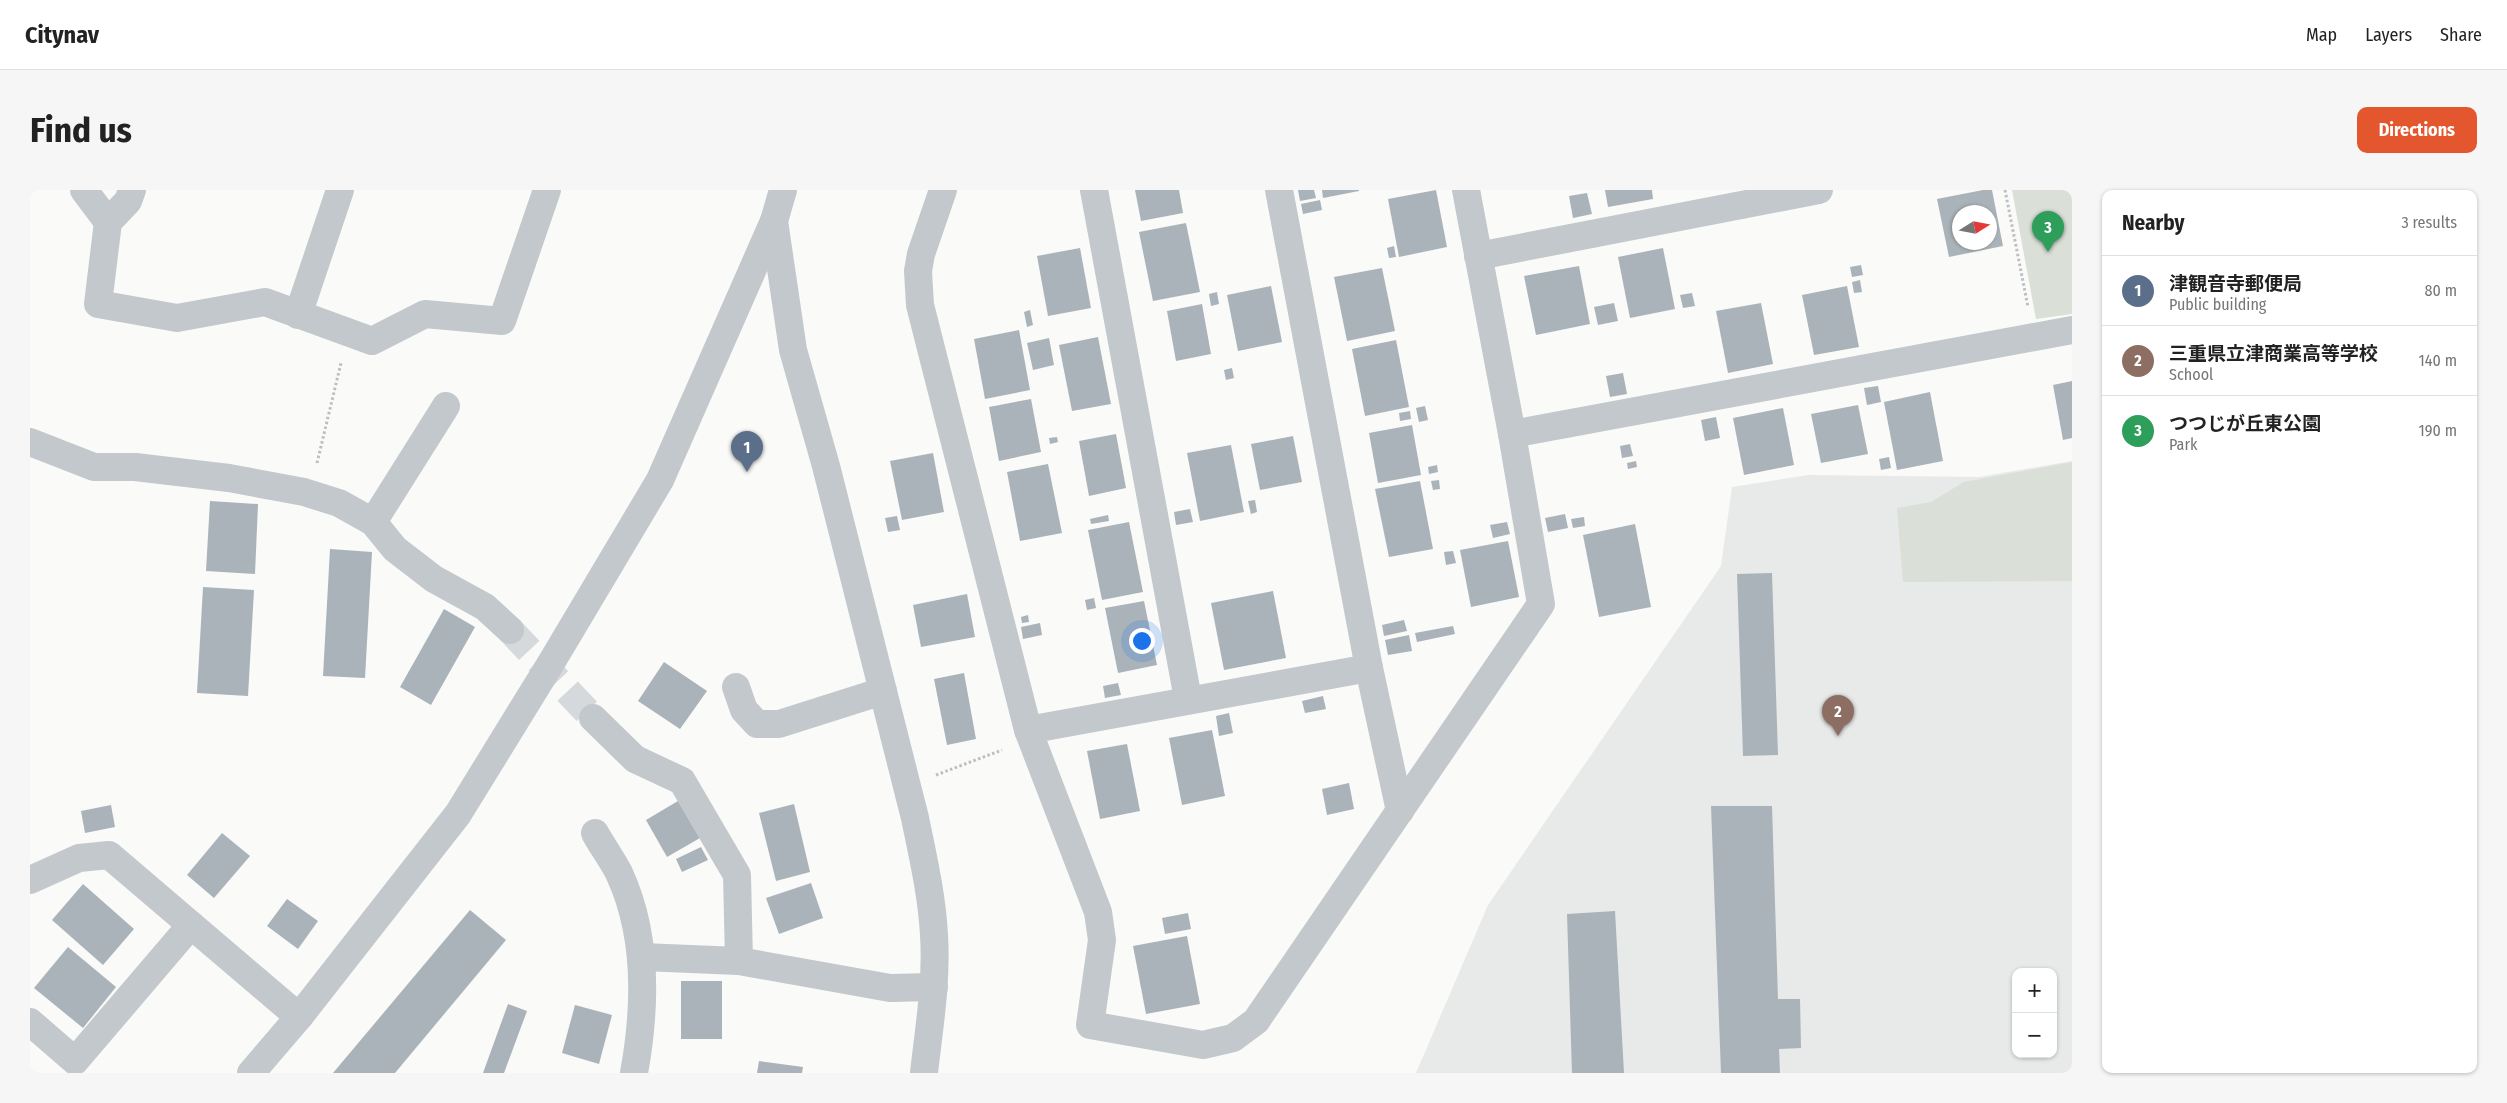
<!DOCTYPE html>
<meta charset="utf-8">
<style>
body{margin:0;font-family:"Fira Sans Condensed","Noto Sans JP",sans-serif;background:#f6f6f6;color:#222}
.controls{position:absolute;right:15px;bottom:15px;display:grid;overflow:hidden;border-radius:10px;box-shadow:0 1px 4px #0004}
.controls button{width:45px;height:45px;display:grid;place-items:center;padding:0;border:0;border-bottom:1px solid #e0e0e0;background:#fff;color:#222;font:25px sans-serif}
.compass{position:absolute;left:1922px;top:15px;width:45px;height:45px;border-radius:50%;background:#fff;box-shadow:0 1px 4px #0004;rotate:79deg}
.you{position:absolute;left:1111px;top:450px;width:18px;height:18px;margin:-12px;border:4px solid #fff;border-radius:50%;background:#1a73e8;box-shadow:0 0 0 8px #1a73e833}
.badge{display:grid;place-items:center;width:32px;height:32px;border-radius:50%;background:#e4572e;color:#fff;font-size:16px;font-weight:700}
.pin{position:absolute;translate:-50% -41px;filter:drop-shadow(0 1px 2px #0008)}
.pin::after{content:'';position:absolute;top:26px;width:18px;height:15px;background:inherit;clip-path:polygon(0 0,100% 0,50% 100%)}
.list{margin:0;padding:0;list-style:none}
h2{display:flex;justify-content:space-between;align-items:center;height:65px;margin:0;padding:0 20px;font-size:21px}
h2 small{font-size:16px;font-weight:400;color:#767676}
.list li{display:grid;grid-template-columns:32px 1fr auto;gap:15px;align-items:center;box-sizing:border-box;height:70px;padding:0 20px;border-top:1px solid #e0e0e0}
.list b{display:block;font-size:19px;white-space:nowrap}
.list p{margin:0;font-size:16px;white-space:nowrap;color:#767676}
.list em{font-size:16px;font-style:normal;color:#767676}
.map{position:relative;flex:none;width:2042px;height:883px;overflow:hidden;border-radius:10px}
header{display:flex;align-items:center;gap:30px;box-sizing:border-box;height:70px;padding:0 25px;background:#fff;border-bottom:1px solid #e0e0e0}
header strong{font-size:24px}
nav{display:flex;gap:28px;margin-inline-start:auto;font-size:18px}
.intro{display:flex;align-items:center;justify-content:space-between;box-sizing:border-box;height:120px;padding:0 30px}
h1{margin:0;font-size:35px}
.button{padding:12px 22px;border-radius:10px;background:#e4572e;color:#fff;font-size:18px;font-weight:700}
main{display:flex;gap:30px;padding:0 30px}
aside{flex:1;background:#fff;border-radius:10px;box-shadow:0 1px 4px #0004}
.map>svg:first-child{display:block}
.built{fill:#e8e9e9;fill-rule:evenodd}
.green{fill:#dadfd7}
.building{fill:#aab3b9;fill-rule:evenodd}
.lines{fill:none;stroke-linecap:round;stroke-linejoin:round}
.minor-tunnel{stroke:#d5d9db;stroke-width:28;stroke-dasharray:28 14;stroke-linecap:butt}
.path{stroke:#bbbfc2;stroke-width:3;stroke-dasharray:2.5 2.5;stroke-linecap:butt}
.minor{stroke:#c3c8cc;stroke-width:28}
.tertiary{stroke:#c3c8cc;stroke-width:28}
</style>
<header>
<strong>Citynav</strong>
<nav><a>Map</a><a>Layers</a><a>Share</a></nav>
</header>
<div class="intro"><h1>Find us</h1><a class="button">Directions</a></div>
<main>
<div class="map">
<svg width="2042" height="883" viewBox="0 0 2042 883">
<rect width="100%" height="100%" fill="#fafaf8"/>
<path class="built" d="M2042 271V883H1386L1458 715 1691 376 1702 297 1778 285 1949 287ZM1986 782H2023V864H1986Z"/>
<g class="green">
<polygon points="1982,0 2042,0 2042,124 2006,129"/>
<polygon points="2042,272 2042,391 1873,392 1867,318 1901,312 1934,292"/>
</g>
<g class="building">
<polygon points="1105,0 1149,0 1153,23 1111,31"/>
<polygon points="1268,0 1284,0 1286,8 1270,11"/>
<polygon points="1292,0 1329,0 1329,1 1293,8"/>
<polygon points="1406,0 1417,57 1369,67 1358,9"/>
<polygon points="1575,0 1622,0 1623,9 1578,17"/>
<path d="M1953 0H1962L1973 56 1919 67 1907 9ZM1930 22H1960V52H1930Z"/>
<polygon points="1557,3 1562,24 1543,28 1539,6"/>
<polygon points="1290,10 1292,20 1273,24 1271,14"/>
<polygon points="1156,33 1170,102 1123,111 1109,42"/>
<polygon points="1364,56 1366,67 1359,68 1357,58"/>
<polygon points="1050,58 1061,118 1018,126 1007,66"/>
<polygon points="1633,58 1645,119 1600,128 1588,67"/>
<polygon points="1831,75 1833,85 1822,87 1820,77"/>
<polygon points="1549,76 1560,134 1506,145 1494,86"/>
<polygon points="1352,78 1365,141 1317,151 1304,87"/>
<polygon points="1830,90 1832,102 1824,103 1822,92"/>
<polygon points="1241,96 1252,152 1208,161 1197,105"/>
<polygon points="1817,96 1829,157 1784,165 1772,105"/>
<polygon points="1187,102 1189,114 1181,116 1179,104"/>
<polygon points="1662,103 1665,116 1653,118 1650,105"/>
<polygon points="1584,113 1588,131 1568,135 1564,117"/>
<polygon points="1731,113 1743,174 1698,183 1686,121"/>
<polygon points="1172,114 1181,164 1146,171 1137,121"/>
<polygon points="1000,120 1003,135 997,137 994,122"/>
<polygon points="989,140 1000,200 955,209 944,149"/>
<polygon points="1068,147 1081,214 1042,221 1029,155"/>
<polygon points="1019,148 1024,175 1003,180 997,153"/>
<polygon points="1366,150 1379,217 1335,226 1322,159"/>
<polygon points="1202,178 1204,188 1196,190 1194,180"/>
<polygon points="1593,183 1597,204 1580,207 1576,186"/>
<polygon points="2042,191 2042,248 2033,250 2023,195"/>
<polygon points="1848,196 1851,212 1837,215 1834,198"/>
<polygon points="1900,202 1913,271 1867,280 1854,212"/>
<polygon points="1001,209 1011,262 969,271 959,217"/>
<polygon points="1828,215 1838,264 1791,273 1781,224"/>
<polygon points="1395,216 1398,230 1389,232 1386,218"/>
<polygon points="1753,218 1764,275 1714,285 1703,228"/>
<polygon points="1380,221 1381,229 1370,231 1369,223"/>
<polygon points="1686,227 1690,248 1675,251 1671,230"/>
<polygon points="1382,235 1391,285 1348,293 1339,243"/>
<polygon points="1086,244 1096,298 1059,306 1049,251"/>
<polygon points="1263,246 1272,292 1230,300 1221,254"/>
<polygon points="1027,247 1028,252 1020,254 1019,248"/>
<polygon points="1600,254 1603,266 1592,268 1590,256"/>
<polygon points="1201,255 1214,322 1170,331 1157,263"/>
<polygon points="903,263 914,322 872,330 860,271"/>
<polygon points="1859,267 1861,278 1851,280 1849,269"/>
<polygon points="1606,271 1607,277 1598,279 1597,273"/>
<polygon points="1018,274 1032,343 990,351 977,282"/>
<polygon points="1407,275 1408,282 1399,284 1398,277"/>
<polygon points="1409,290 1410,299 1403,300 1401,291"/>
<polygon points="1390,291 1403,359 1359,367 1345,299"/>
<polygon points="1225,310 1227,322 1221,324 1218,311"/>
<polygon points="180,311 228,314 225,384 176,381"/>
<polygon points="1160,319 1163,332 1146,335 1144,322"/>
<polygon points="1535,324 1538,338 1518,342 1515,328"/>
<polygon points="1078,325 1079,331 1061,334 1060,329"/>
<polygon points="867,326 870,340 858,342 855,328"/>
<polygon points="1554,327 1555,336 1543,338 1541,329"/>
<polygon points="1099,332 1113,402 1072,410 1058,340"/>
<polygon points="1477,332 1480,344 1463,348 1460,335"/>
<polygon points="1605,334 1621,417 1569,427 1553,345"/>
<polygon points="1478,351 1489,407 1441,417 1430,360"/>
<polygon points="300,359 342,362 335,488 293,486"/>
<polygon points="1423,361 1426,373 1416,375 1414,362"/>
<polygon points="1742,383 1748,565 1713,566 1707,384"/>
<polygon points="173,397 224,400 218,506 167,503"/>
<polygon points="1243,401 1256,468 1194,480 1181,413"/>
<polygon points="937,404 945,447 891,457 883,415"/>
<polygon points="1064,408 1066,418 1057,420 1055,410"/>
<polygon points="1114,411 1127,475 1088,483 1075,418"/>
<polygon points="414,419 445,437 401,515 370,497"/>
<polygon points="998,425 999,432 992,433 991,427"/>
<polygon points="1374,430 1377,441 1354,446 1352,435"/>
<polygon points="1010,433 1012,445 993,449 991,437"/>
<polygon points="1423,436 1425,444 1387,452 1385,443"/>
<polygon points="1379,445 1382,461 1358,465 1355,450"/>
<polygon points="634,472 677,501 650,539 608,511"/>
<polygon points="934,483 946,549 917,555 904,489"/>
<polygon points="1088,493 1091,505 1075,508 1073,496"/>
<polygon points="1293,506 1296,519 1275,523 1272,511"/>
<polygon points="1199,523 1203,543 1189,546 1186,526"/>
<polygon points="1182,540 1195,606 1152,615 1139,548"/>
<polygon points="1097,554 1110,621 1070,629 1057,561"/>
<polygon points="1319,593 1324,619 1297,625 1292,599"/>
<polygon points="648,611 670,648 637,667 616,630"/>
<polygon points="764,614 780,682 746,691 729,623"/>
<polygon points="81,615 85,637 55,643 51,621"/>
<polygon points="1681,616 1742,616 1748,809 1770,809 1771,858 1749,859 1750,883 1691,883"/>
<polygon points="192,643 220,666 184,708 157,685"/>
<polygon points="671,657 678,670 652,682 646,669"/>
<polygon points="781,693 793,728 749,744 736,708"/>
<polygon points="53,694 104,739 73,775 22,730"/>
<polygon points="257,709 288,731 268,759 237,736"/>
<polygon points="440,720 476,750 365,883 303,883"/>
<polygon points="1585,721 1594,883 1542,883 1537,724"/>
<polygon points="1158,723 1161,739 1135,744 1132,728"/>
<polygon points="1157,746 1170,814 1116,824 1103,756"/>
<polygon points="38,757 86,797 53,838 4,798"/>
<rect x="651" y="791" width="41" height="58"/>
<polygon points="478,814 497,821 474,883 453,883"/>
<polygon points="545,815 582,825 569,874 532,863"/>
<polygon points="729,871 773,877 772,883 727,883"/>
</g>
<g class="lines">
<polyline class="minor-tunnel" points="480,440 563,528"/>
<g class="path">
<polyline points="1975,0 1998,117"/>
<polyline points="287,273 311,173"/>
<polyline points="906,585 972,560"/>
</g>
<g class="minor">
<polyline points="54,0 78,32"/>
<polyline points="102,0 98,11 78,32 68,114 147,128 235,112 342,151 395,124 472,131 517,0"/>
<polyline points="913,0 891,64 888,81 890,115 998,540 1068,722 1072,750 1060,835 1173,855 1203,848 1226,831 1511,414 1482,244 1436,0"/>
<polyline points="1064,0 1158,509"/>
<polyline points="1249,0 1339,478 1370,621"/>
<polyline points="1448,66 1789,0"/>
<polyline points="268,125 310,0"/>
<polyline points="1482,244 2042,140"/>
<polyline points="0,252 64,277 105,277 199,288 274,302 309,313 343,332 365,359 404,389 455,417 480,440"/>
<polyline points="343,332 416,216"/>
<polyline points="706,497 714,520 727,534 749,534 853,501"/>
<polyline points="563,528 605,569 652,591 707,685 709,771"/>
<polyline points="998,540 1339,478"/>
<path d="M565 643C572 656 582 669 589 683 618 745 616 817 604 883"/>
<polyline points="0,690 49,668 79,665 269,827"/>
<polyline points="612,767 709,771 860,798 904,797"/>
<polyline points="0,832 45,871 161,735"/>
</g>
<g class="tertiary">
<path d="M744 31 763 160 796 276 885 628C893 667 902 706 904 745 907 791 899 838 894 883"/>
<polyline points="221,883 269,827 428,624 521,473 630,290 744,31 753,0"/>
</g>
</g>
</svg>
<div class="controls">
<button>+</button>
<button>−</button>
</div>
<svg class="compass" viewBox="-18 -18 36 36"><path d="M0-13l5 13h-10z" fill="#e53935"/><path d="M0 13l5-13h-10z" fill="#767676"/></svg>
<div class="you"></div>
<div class="pin badge" style="left:717px;top:282px;background:#5c6f8a">1</div>
<div class="pin badge" style="left:1808px;top:546px;background:#8d6e63">2</div>
<div class="pin badge" style="left:2018px;top:62px;background:#2e9e5b">3</div>
</div>
<aside>
<h2>Nearby<small>3 results</small></h2>
<ul class="list">
<li><span class="badge" style="background:#5c6f8a">1</span><div><b>津観音寺郵便局</b><p>Public building</p></div><em>80 m</em></li>
<li><span class="badge" style="background:#8d6e63">2</span><div><b>三重県立津商業高等学校</b><p>School</p></div><em>140 m</em></li>
<li><span class="badge" style="background:#2e9e5b">3</span><div><b>つつじが丘東公園</b><p>Park</p></div><em>190 m</em></li>
</ul>
</aside>
</main>
